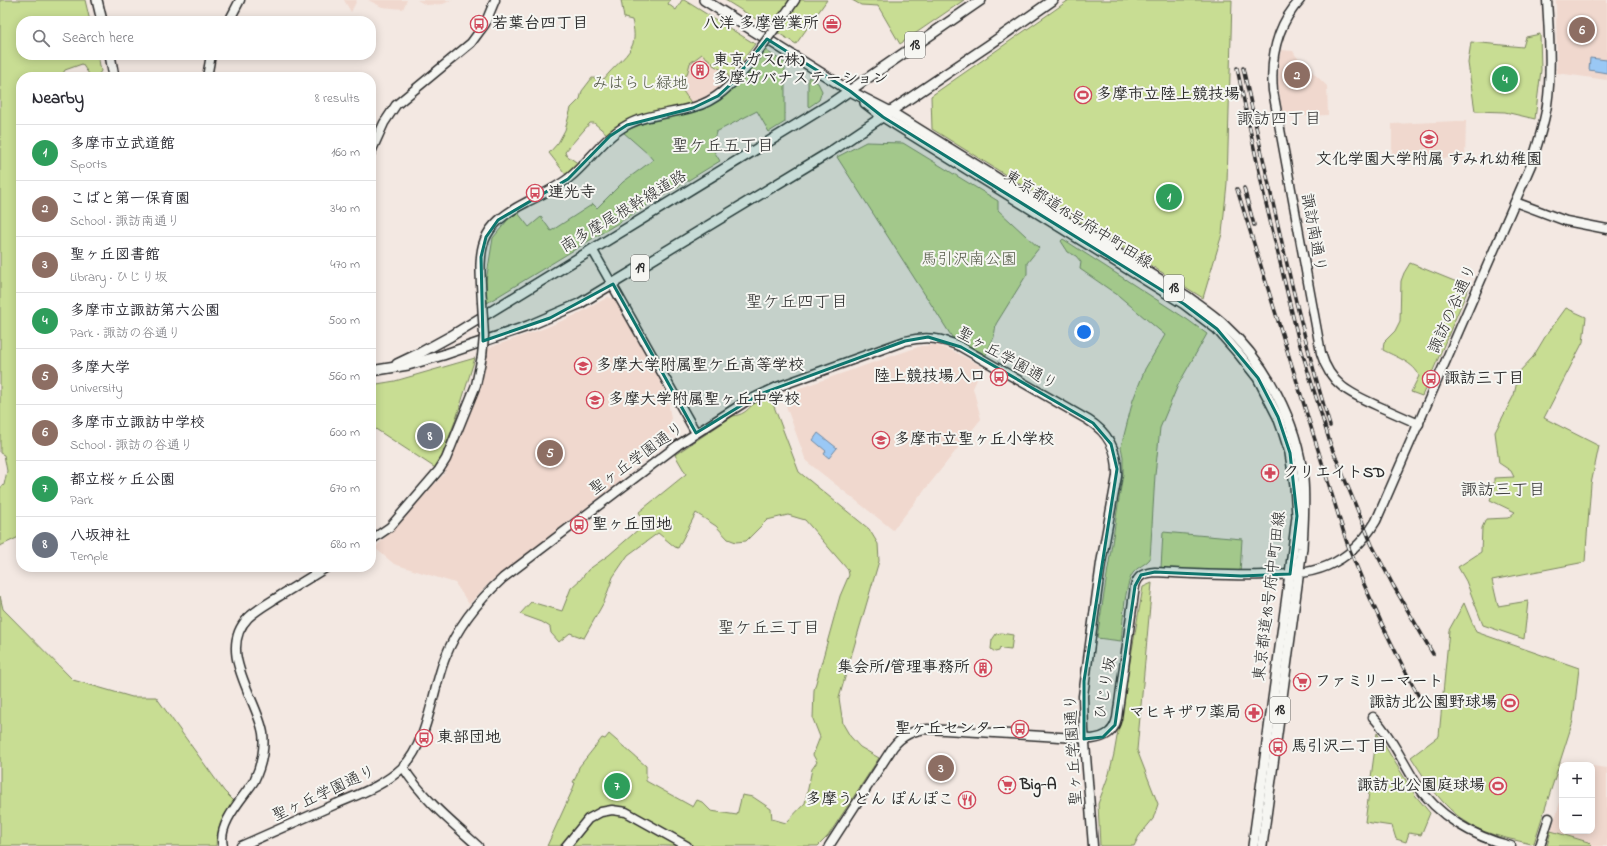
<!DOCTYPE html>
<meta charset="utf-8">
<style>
body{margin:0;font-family:"Indie Flower","Klee One",sans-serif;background:#f7f7f7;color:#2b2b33}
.controls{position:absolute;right:12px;bottom:12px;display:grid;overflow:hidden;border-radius:8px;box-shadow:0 2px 10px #0003}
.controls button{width:36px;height:36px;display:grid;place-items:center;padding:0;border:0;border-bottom:1px solid #e1e1e2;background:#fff;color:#2b2b33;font:20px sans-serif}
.you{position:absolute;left:1084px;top:332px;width:14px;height:14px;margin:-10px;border:3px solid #fff;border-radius:50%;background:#1a73e8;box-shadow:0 0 0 6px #1a73e833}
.badge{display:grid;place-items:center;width:26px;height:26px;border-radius:50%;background:#d1495b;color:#fff;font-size:13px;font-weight:700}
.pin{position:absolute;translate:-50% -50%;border:2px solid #fff;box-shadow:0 1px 4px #0006}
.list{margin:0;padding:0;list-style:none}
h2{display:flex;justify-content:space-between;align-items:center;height:52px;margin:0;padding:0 16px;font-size:17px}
h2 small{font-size:13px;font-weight:400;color:#7c7c81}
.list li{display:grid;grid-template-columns:26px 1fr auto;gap:12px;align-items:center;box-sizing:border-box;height:56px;padding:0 16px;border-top:1px solid #e1e1e2}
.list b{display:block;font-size:15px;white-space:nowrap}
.list p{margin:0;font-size:13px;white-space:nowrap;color:#7c7c81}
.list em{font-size:13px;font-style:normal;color:#7c7c81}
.icon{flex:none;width:22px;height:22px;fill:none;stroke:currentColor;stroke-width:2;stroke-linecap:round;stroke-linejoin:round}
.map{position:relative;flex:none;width:1607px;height:846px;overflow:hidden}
.search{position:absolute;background:#fff;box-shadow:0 2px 10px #0003;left:16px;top:16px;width:360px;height:44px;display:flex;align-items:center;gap:10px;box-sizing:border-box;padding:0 14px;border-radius:16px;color:#7c7c81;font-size:15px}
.panel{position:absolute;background:#fff;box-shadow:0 2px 10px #0003;left:16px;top:72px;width:360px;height:500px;border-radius:16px}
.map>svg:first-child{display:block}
.built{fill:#f0d8ce}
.green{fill:#c8dd93;stroke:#7a845f}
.water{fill:#9ac8f5;stroke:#6e89a4}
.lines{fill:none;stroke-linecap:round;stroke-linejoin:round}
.secondary-casing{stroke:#2b2b2b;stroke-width:11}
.primary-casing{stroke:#2b2b2b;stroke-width:12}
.secondary{stroke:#f6f6f2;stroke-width:8}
.primary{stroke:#f6f6f2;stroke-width:9}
.rail-casing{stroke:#2b2b2b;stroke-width:3.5}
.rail{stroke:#f6f6f2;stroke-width:2;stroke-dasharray:6;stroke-linecap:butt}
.secondary-bridge-casing{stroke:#2b2b2b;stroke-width:11;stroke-linecap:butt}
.secondary-bridge{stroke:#f6f6f2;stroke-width:8}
.marked{fill:#0f766e;fill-opacity:0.2;stroke:#0f766e;stroke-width:3;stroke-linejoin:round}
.labels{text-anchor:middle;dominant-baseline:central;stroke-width:4;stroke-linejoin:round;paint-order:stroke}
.shield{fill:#f6f6f2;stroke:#686867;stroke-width:1}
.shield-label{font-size:15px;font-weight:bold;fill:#2b2b2b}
.poi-label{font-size:16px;font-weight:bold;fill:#2b2b2b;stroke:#f6f6f2;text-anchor:start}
.park-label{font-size:16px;fill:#525845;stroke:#f6f6f2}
.street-label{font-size:16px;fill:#2b2b2b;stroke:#f6f6f2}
.neighbourhood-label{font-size:17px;fill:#2b2b2b;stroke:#f6f6f2}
</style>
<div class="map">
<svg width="1607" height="846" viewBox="0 0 1607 846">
<rect width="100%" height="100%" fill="#f3e8e2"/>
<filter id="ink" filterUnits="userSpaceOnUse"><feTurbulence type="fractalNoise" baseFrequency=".025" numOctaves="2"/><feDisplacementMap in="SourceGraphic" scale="8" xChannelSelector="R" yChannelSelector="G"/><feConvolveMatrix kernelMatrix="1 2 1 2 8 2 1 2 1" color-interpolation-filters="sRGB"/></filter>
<g filter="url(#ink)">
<g class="built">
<polygon points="344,0 357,0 351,12"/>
<polygon points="368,0 407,0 403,9 382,7"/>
<polygon points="417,0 452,0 443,4 426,5"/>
<polygon points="1556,0 1607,0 1607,80 1557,73"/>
<polygon points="1281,50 1293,51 1296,56 1327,86 1328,115 1283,117 1278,84 1279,60"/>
<polygon points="702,54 712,62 713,65 727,73 729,78 715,91 692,104 676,80 687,75 690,63"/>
<polygon points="1457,121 1466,121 1465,159 1392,155 1392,124"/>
<polygon points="608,297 615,299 667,394 673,431 619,475 622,480 491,581 469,604 455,583 394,564 375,548 444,474 483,377 488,348 545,328 578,314"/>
<polygon points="935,345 953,351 983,367 973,388 981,419 893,530 806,461 785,403 797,389 921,346"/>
<polygon points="1592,766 1607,768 1607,846 1592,846 1588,842 1551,831 1562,796 1562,831 1592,831"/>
</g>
<g class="green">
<polygon points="0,0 85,0 90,21 21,21 21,55 98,55 101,71 97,77 91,77 82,64 65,70 61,77 21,77 21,536 0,546 0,488 4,485 7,471 4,455 0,453"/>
<path d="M621 0H670L668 4 676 10 682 0H684L755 44 729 78 727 73 713 65 712 62 702 54 690 63 687 75 676 81 692 104 647 113 627 120 607 134 594 123H590L565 152 566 155 579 164 567 176 549 153 558 143 565 130 571 108 580 99 582 91 592 78 604 79C612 68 626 58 631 48 636 40 634 29 632 20L624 18Z"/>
<polygon points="725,0 827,0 796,44"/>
<polygon points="852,0 964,0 900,44 878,6 861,5"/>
<polygon points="1069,0 1232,0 1227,183 1222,234 1203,298 932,129 931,96"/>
<polygon points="1540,34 1541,70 1535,119 1505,112 1475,111 1468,63 1471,42 1523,47 1526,37"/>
<polygon points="765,50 785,63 785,122 769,132 757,111 716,132 712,148 720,161 487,303 486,281 493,238 510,217 518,213 529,227 541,217 551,231 593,204 597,208 623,182 653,160 648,154 623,132 647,122 695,111 721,100 735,87"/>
<polygon points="809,77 818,83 822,91 819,100 809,107 808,106 808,78"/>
<polygon points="866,142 903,143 998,201 998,210 1039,248 1027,263 1027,274 996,324 994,337 986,355 952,337 837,157"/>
<path d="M1063 239 1188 320 1207 334 1178 385 1160 428 1155 475 1150 559C1145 565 1137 567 1133 573 1124 586 1123 624 1121 641L1097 638 1123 474V457L1121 447 1133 400 1145 369 1165 335 1119 296 1080 269 1081 262 1076 256 1068 252 1061 241Z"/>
<path d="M1410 263 1469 287 1422 396 1411 392 1419 376C1415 363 1394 356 1383 350L1384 342 1395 331 1400 321 1401 281 1404 273Z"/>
<polygon points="1566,308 1586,317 1583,342 1544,418 1599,446 1591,484 1585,562 1492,580 1498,606 1528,601 1524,639 1483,625 1466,581 1458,567 1481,552 1482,528 1486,519 1508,518 1515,512 1490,500 1494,489 1494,478 1514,477 1511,471 1499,463 1495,432 1514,395 1519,372 1533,357 1545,337"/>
<polygon points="475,358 457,416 437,469 371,426 371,385 395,381"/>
<path d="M770 396 799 472 869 529 878 544 879 561 839 698 843 724 850 736 860 747 879 758 828 836 818 846H547L572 791 575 783 573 782 576 777 579 767 602 738 605 739 609 734 646 766V781L693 807 697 800 702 802 711 811 737 815 742 795 753 797 771 809 772 819 786 823 805 803 812 769 817 762 813 755 820 737 813 719 814 690 840 596 849 575 848 570 805 520 788 515 767 520 746 541 736 542 728 539 716 526 696 513 678 548 675 547 658 533 628 555 613 577 604 602 584 638 570 633 559 642 551 633 550 627 542 622 520 614 531 602 562 611 571 588 581 579 588 570 609 555 640 528 644 522 639 512 686 474 675 455 676 454 733 416C742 415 747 411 752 405 756 401 765 398 770 396Z"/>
<polygon points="1163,532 1242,539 1240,573 1161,568"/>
<polygon points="1152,583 1137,750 1158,804 1153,819 1139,836 1134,846 1100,846 1098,804 1109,774 1114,754 1143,587"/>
<path d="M0 596 3 609 73 680 132 697H156L224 791 235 802C225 815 216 830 216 846H0Z"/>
<path d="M1464 603 1476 632 1579 668 1573 721 1534 843 1531 844C1516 840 1498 837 1483 831 1447 815 1431 788 1411 757L1439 736 1449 630Z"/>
<polygon points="1001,633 1013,635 1011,650 1002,649 1000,647 999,651 995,652 991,649 992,640 996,634"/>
<polygon points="1377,733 1415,795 1430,813 1421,835 1409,833 1406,842 1396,839 1392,826 1365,822"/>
<polygon points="1551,831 1588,842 1592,846 1547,846"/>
</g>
<g class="water">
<polygon points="1590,58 1607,60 1607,73 1589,70"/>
<polygon points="818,433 837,448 829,458 824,454 826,451 813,440"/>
</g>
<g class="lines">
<defs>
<g id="secondary">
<path d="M1300 0C1277 25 1270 57 1273 91L1321 353C1330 385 1351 394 1378 406 1392 412 1405 418 1419 424"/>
<polyline points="784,16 795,0"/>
<polyline points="229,21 240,0"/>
<polyline points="207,77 211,55"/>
<polyline points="371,152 384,123 396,105 471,43 485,24 495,0"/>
<polyline points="1515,202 1566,221 1607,229"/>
<polyline points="592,249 696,433"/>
<path d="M482 302C479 250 475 228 527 202 541 195 556 188 569 178 589 162 603 138 627 125 647 114 672 114 694 107 716 101 731 85 746 68"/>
<polyline points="371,540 390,527 439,470 446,459 476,385 482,356"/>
<path d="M1373 717C1391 736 1402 761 1416 783 1437 816 1474 837 1511 846"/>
<path d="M403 767C422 798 451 822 478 846"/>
<path d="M223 846C217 824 243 798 254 781 261 766 265 749 263 733 257 698 216 651 248 618 256 610 267 604 278 597 294 587 311 577 327 567"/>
<path d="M241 846C273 832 304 818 336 804 359 794 383 786 402 768 428 743 432 691 445 658 457 627 478 601 503 578L678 445 745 402 777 387 905 341C926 336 942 338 961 347L1088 420C1109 433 1118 451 1117 476L1101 563 1083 696 1084 730 1093 846"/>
<polyline points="566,846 588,819 601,812 612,810 626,812 687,846"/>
<path d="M829 846 893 747C902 735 913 730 928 729L1092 739C1106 737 1114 732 1117 718L1135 586C1138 575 1144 573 1155 572 1191 574 1228 576 1264 575 1286 575 1308 574 1327 566 1349 557 1364 541 1376 521L1531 165C1537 145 1544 126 1547 105 1552 70 1549 35 1547 0"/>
<polyline points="1540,846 1549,818"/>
</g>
<g id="primary">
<polyline points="97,0 102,21"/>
<path d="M704 0 850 91 891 112 1188 297C1200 306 1212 314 1222 323 1266 363 1297 421 1303 480 1305 503 1303 525 1302 548L1262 846"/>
<polyline points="110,55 114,77"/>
<polyline points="865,103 883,117 1184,304 1217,329 1239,354 1258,378 1278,417 1283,431 1290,453 1295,486 1297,516 1290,574 1253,846"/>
<polyline points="397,364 420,353 451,336 830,104 981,0"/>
<polyline points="371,371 408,365 443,355 528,326 579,304 830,152 989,45 1053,0"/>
</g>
</defs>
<use href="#secondary" class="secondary-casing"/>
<use href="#primary" class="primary-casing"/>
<use href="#secondary" class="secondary"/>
<use href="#primary" class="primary"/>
<defs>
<g id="rail">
<polyline points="1237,68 1264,195 1299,342 1331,446 1372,545 1393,585 1433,654"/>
<path d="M1243 68C1270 188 1294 308 1330 426"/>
<polyline points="1244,188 1254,225"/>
<path d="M1237 189 1347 543C1369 599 1395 654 1424 706"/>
</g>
</defs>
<use href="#rail" class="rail-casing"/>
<use href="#rail" class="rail"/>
<defs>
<g id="secondary-bridge">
<polyline points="746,68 784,16"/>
<polyline points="482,356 484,336 482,302"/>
</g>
</defs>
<use href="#secondary-bridge" class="secondary-bridge-casing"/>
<use href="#secondary-bridge" class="secondary-bridge"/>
</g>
</g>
<path class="marked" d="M767 39 850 91 883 117 1184 304 1217 329 1258 378 1278 417 1290 453 1297 516 1290 574 1241 576 1155 572 1141 575 1135 586 1115 725 1103 737 1084 739V681L1117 469 1111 444 1093 423 961 347 928 337 905 341 760 394 696 433 613 284 550 318 483 341 481 257 486 237 498 220 568 179 610 136 627 125 693 108 718 96 731 84Z"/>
<defs>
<symbol id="bus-ring" viewBox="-11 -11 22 22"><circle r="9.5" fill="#f6f6f2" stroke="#d1495b" stroke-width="1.5"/><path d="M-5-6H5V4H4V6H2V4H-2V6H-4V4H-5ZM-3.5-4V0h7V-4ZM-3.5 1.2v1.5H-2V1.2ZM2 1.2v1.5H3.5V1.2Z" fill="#d1495b"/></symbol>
<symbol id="office-ring" viewBox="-11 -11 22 22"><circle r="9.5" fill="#f6f6f2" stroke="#d1495b" stroke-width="1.5"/><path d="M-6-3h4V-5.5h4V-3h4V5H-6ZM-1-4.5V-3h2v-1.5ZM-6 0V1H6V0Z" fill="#d1495b"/></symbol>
<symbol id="building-ring" viewBox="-11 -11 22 22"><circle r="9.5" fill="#f6f6f2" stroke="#d1495b" stroke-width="1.5"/><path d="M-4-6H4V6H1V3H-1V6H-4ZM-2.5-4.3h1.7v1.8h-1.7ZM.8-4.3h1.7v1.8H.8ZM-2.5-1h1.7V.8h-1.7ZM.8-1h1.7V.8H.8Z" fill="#d1495b"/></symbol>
<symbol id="stadium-ring" viewBox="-11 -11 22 22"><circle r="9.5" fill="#f6f6f2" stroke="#d1495b" stroke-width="1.5"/><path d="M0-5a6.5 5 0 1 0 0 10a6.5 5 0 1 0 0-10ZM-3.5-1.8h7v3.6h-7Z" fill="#d1495b"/></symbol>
<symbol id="school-ring" viewBox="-11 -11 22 22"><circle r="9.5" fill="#f6f6f2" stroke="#d1495b" stroke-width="1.5"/><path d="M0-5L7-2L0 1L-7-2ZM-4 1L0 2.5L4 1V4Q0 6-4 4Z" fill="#d1495b"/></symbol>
<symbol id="pharmacy-ring" viewBox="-11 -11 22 22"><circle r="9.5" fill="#f6f6f2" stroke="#d1495b" stroke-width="1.5"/><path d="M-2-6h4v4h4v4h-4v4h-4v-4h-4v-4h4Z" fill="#d1495b"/></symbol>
<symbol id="supermarket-ring" viewBox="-11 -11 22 22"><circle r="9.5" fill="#f6f6f2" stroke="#d1495b" stroke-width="1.5"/><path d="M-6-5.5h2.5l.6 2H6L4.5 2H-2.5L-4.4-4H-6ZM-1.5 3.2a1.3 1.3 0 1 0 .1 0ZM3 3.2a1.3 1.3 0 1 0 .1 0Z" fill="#d1495b"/></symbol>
<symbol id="restaurant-ring" viewBox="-11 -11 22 22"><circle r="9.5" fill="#f6f6f2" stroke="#d1495b" stroke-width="1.5"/><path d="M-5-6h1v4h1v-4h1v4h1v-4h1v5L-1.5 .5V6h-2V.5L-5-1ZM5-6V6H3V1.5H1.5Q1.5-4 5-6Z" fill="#d1495b"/></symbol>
</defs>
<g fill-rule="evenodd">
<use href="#bus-ring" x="469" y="14" width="20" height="20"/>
<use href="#office-ring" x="822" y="14" width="20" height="20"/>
<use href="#building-ring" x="690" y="60" width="20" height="20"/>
<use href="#stadium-ring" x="1073" y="85" width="20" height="20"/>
<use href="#school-ring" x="1419" y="129" width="20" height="20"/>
<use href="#bus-ring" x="525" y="183" width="20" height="20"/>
<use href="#school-ring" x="573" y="356" width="20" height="20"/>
<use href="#bus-ring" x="989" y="367" width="20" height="20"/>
<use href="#bus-ring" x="1421" y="369" width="20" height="20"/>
<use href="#school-ring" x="585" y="390" width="20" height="20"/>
<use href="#school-ring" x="871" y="430" width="20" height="20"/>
<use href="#pharmacy-ring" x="1260" y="463" width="20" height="20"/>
<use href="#bus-ring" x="569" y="515" width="20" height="20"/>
<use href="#building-ring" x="973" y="658" width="20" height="20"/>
<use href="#supermarket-ring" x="1292" y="672" width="20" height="20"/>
<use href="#stadium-ring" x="1500" y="693" width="20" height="20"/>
<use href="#pharmacy-ring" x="1244" y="703" width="20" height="20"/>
<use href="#bus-ring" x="1010" y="719" width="20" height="20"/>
<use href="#bus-ring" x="414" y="728" width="20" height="20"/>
<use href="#bus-ring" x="1268" y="737" width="20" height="20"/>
<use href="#supermarket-ring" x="997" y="775" width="20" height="20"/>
<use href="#stadium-ring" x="1488" y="776" width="20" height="20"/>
<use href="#restaurant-ring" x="957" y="790" width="20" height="20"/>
</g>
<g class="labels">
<g class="shield">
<rect x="905" y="32" width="20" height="26" rx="3"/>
<rect x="631" y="255" width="18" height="26" rx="3"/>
<rect x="1164" y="275" width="20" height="26" rx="3"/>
<rect x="1270" y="697" width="20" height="26" rx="3"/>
</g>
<g class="shield-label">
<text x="915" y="45">18</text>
<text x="640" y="268">19</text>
<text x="1174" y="288">18</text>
<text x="1280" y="710">18</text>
</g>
<g class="poi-label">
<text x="492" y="24">若葉台四丁目</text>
<text x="819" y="24" text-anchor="end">八洋 多摩営業所</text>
<text x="713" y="61">東京ガス(株)<tspan x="713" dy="18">多摩ガバナステーション</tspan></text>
<text x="1096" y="95">多摩市立陸上競技場</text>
<text x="1429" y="160" text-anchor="middle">文化学園大学附属 すみれ幼稚園</text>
<text x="548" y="193">連光寺</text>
<text x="596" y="366">多摩大学附属聖ケ丘高等学校</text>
<text x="986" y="377" text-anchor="end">陸上競技場入口</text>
<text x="1444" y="379">諏訪三丁目</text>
<text x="608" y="400">多摩大学附属聖ヶ丘中学校</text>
<text x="894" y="440">多摩市立聖ヶ丘小学校</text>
<text x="1283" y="473">クリエイトSD</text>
<text x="592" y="525">聖ヶ丘団地</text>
<text x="970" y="668" text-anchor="end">集会所/管理事務所</text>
<text x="1315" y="682">ファミリーマート</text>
<text x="1497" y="703" text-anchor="end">諏訪北公園野球場</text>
<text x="1241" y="713" text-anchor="end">マヒキザワ薬局</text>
<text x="1007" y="729" text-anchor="end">聖ヶ丘センター</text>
<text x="437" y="738">東部団地</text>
<text x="1291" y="747">馬引沢二丁目</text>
<text x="1020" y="785">Big-A</text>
<text x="1485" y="786" text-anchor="end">諏訪北公園庭球場</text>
<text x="954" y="800" text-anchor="end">多摩うどん ぽんぽこ</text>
</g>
<g class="park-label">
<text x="640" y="84">みはらし緑地</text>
<text x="969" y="260">馬引沢南公園</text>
</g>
<g class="street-label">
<text transform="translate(624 212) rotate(-31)">南多摩尾根幹線道路</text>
<text transform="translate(1078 220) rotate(32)">東京都道18号府中町田線</text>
<text transform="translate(1313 233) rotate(80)">諏訪南通り</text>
<text transform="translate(1453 309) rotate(-66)">諏訪の谷通り</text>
<text transform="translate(1007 359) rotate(29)">聖ヶ丘学園通り</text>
<text transform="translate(637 459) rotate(-36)">聖ヶ丘学園通り</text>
<text transform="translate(1270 596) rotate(-83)">東京都道18号府中町田線</text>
<text transform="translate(1106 688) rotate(-80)">ひじり坂</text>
<text transform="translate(1074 750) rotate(-93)">聖ヶ丘学園通り</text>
<text transform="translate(324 794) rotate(-25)">聖ヶ丘学園通り</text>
</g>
<g class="neighbourhood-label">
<text x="1279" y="119">諏訪四丁目</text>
<text x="723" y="146">聖ケ丘五丁目</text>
<text x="797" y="302">聖ケ丘四丁目</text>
<text x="1503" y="490">諏訪三丁目</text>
<text x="769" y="628">聖ケ丘三丁目</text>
</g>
</g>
</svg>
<div class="controls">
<button>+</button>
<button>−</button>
</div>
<div class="you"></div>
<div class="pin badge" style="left:1169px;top:197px;background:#2e9e5b">1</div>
<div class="pin badge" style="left:1297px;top:75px;background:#8d6e63">2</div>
<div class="pin badge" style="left:941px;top:768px;background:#8d6e63">3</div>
<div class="pin badge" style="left:1505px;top:79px;background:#2e9e5b">4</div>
<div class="pin badge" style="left:550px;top:453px;background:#8d6e63">5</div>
<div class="pin badge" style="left:1582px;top:30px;background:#8d6e63">6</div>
<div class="pin badge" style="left:617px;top:786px;background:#2e9e5b">7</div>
<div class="pin badge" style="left:430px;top:436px;background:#6b7280">8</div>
<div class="search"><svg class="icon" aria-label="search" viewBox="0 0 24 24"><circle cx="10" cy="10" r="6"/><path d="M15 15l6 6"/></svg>Search here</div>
<section class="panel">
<h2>Nearby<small>8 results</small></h2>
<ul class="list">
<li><span class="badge" style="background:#2e9e5b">1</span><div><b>多摩市立武道館</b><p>Sports</p></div><em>160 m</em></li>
<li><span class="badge" style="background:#8d6e63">2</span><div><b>こばと第一保育園</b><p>School · 諏訪南通り</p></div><em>340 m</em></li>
<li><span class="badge" style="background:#8d6e63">3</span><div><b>聖ヶ丘図書館</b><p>Library · ひじり坂</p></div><em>470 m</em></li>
<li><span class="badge" style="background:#2e9e5b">4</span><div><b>多摩市立諏訪第六公園</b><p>Park · 諏訪の谷通り</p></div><em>500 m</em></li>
<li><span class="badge" style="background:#8d6e63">5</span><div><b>多摩大学</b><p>University</p></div><em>560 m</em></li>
<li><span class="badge" style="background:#8d6e63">6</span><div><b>多摩市立諏訪中学校</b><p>School · 諏訪の谷通り</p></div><em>600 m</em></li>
<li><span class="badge" style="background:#2e9e5b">7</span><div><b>都立桜ヶ丘公園</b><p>Park</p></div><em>670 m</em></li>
<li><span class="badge" style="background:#6b7280">8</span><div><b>八坂神社</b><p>Temple</p></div><em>680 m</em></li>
</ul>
</section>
</div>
